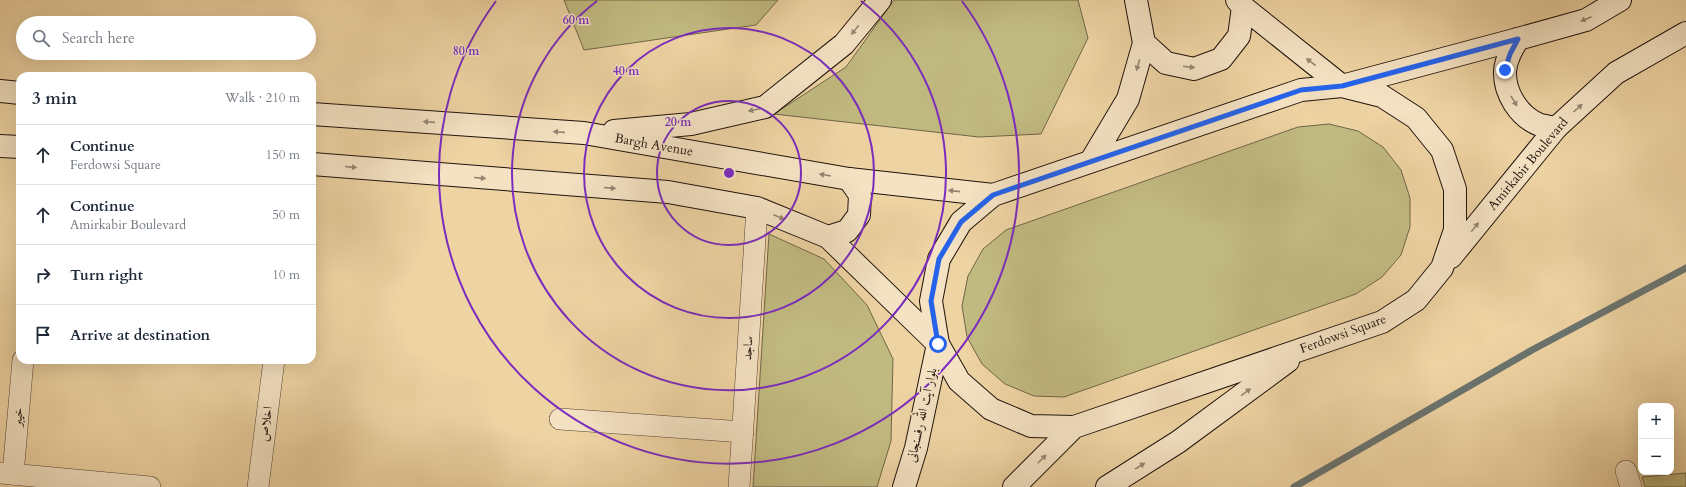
<!DOCTYPE html>
<meta charset="utf-8">
<style>
body{margin:0;font-family:Cardo,Amiri,serif;background:#f2f2f3;color:#1f2937}
.controls{position:absolute;right:12px;bottom:12px;display:grid;overflow:hidden;border-radius:8px;box-shadow:0 4px 16px #0002}
.controls button{width:36px;height:36px;display:grid;place-items:center;padding:0;border:0;border-bottom:1px solid #e0e1e3;background:#fff;color:#1f2937;font:20px sans-serif}
.stop{position:absolute;width:12px;height:12px;margin:-9px;border:3px solid #2563eb;border-radius:50%;background:#fff}
.stop.end{background:#2563eb;border-color:#fff;box-shadow:0 1px 4px #0008}
.list{margin:0;padding:0;list-style:none}
h2{display:flex;justify-content:space-between;align-items:center;height:52px;margin:0;padding:0 16px;font-size:17px}
h2 small{font-size:13px;font-weight:400;color:#747a83}
.list li{display:grid;grid-template-columns:26px 1fr auto;gap:12px;align-items:center;box-sizing:border-box;height:60px;padding:0 16px;border-top:1px solid #e0e1e3}
.list b{display:block;font-size:15px;white-space:nowrap}
.list p{margin:0;font-size:13px;white-space:nowrap;color:#747a83}
.list em{font-size:13px;font-style:normal;color:#747a83}
.icon{flex:none;width:22px;height:22px;fill:none;stroke:currentColor;stroke-width:2;stroke-linecap:round;stroke-linejoin:round}
.map{position:relative;flex:none;width:1686px;height:487px;overflow:hidden}
.search{position:absolute;background:#fff;box-shadow:0 4px 16px #0002;left:16px;top:16px;width:300px;height:44px;display:flex;align-items:center;gap:10px;box-sizing:border-box;padding:0 14px;border-radius:22px;color:#747a83;font-size:15px}
.panel{position:absolute;background:#fff;box-shadow:0 4px 16px #0002;left:16px;top:72px;width:300px;height:292px;border-radius:12px}
.map>svg:first-child{display:block}
.green{fill:#c1ba80;stroke:#706646}
.lines{fill:none;stroke-linecap:round;stroke-linejoin:round}
.stream{stroke:#6b746f;stroke-width:7}
.street-casing{stroke:#534332;stroke-width:22}
.secondary-casing{stroke:#1f130c;stroke-width:24}
.street{stroke:#f4e2c3;stroke-width:21}
.secondary{stroke:#f4e2c3;stroke-width:22}
.oneway{fill:#948571}
.route{stroke:#2563eb;stroke-width:5}
.ring{fill:none;stroke:#7b2cbf;stroke-width:2}
.labels{text-anchor:middle;dominant-baseline:central;stroke-width:3;stroke-linejoin:round;paint-order:stroke}
.street-label{font-size:13px;fill:#1f130c;stroke:#f4e2c3}
.centre{fill:#7b2cbf;stroke:#f4e2c3;stroke-width:2}
.ring-label{font-size:12px;text-anchor:middle;font-weight:bold;fill:#7b2cbf;stroke:#f4e2c3;stroke-width:3;stroke-linejoin:round;paint-order:stroke}
</style>
<div class="map">
<svg width="1686" height="487" viewBox="0 0 1686 487">
<rect width="100%" height="100%" fill="#eed3a3"/>
<filter id="stains"><feTurbulence type="fractalNoise" baseFrequency=".005" numOctaves="4"/><feColorMatrix values="0 0 0 0 .2 0 0 0 0 .09 0 0 0 0 .02 0 0 0 .5 -.17"/></filter>
<radialGradient id="worn" r=".72"><stop offset=".6" stop-color="#630" stop-opacity="0"/><stop offset="1" stop-color="#630" stop-opacity=".3"/></radialGradient>
<g class="green">
<polygon points="564,0 778,0 756,25 584,50"/>
<polygon points="894,0 1078,0 1088,38 1041,134 979,137 774,114 846,67"/>
<polygon points="1329,124 1358,131 1383,147 1401,170 1410,198 1410,227 1401,255 1382,277 1356,294 1064,397 1034,396 1005,384 982,364 967,337 962,306 968,276 983,249 1006,230 1298,127"/>
<polygon points="769,234 824,259 867,305 893,359 891,441 877,487 753,487"/>
<polygon points="1686,473 1686,487 1645,487 1642,477"/>
</g>
<g class="lines">
<polyline class="stream" points="1294,487 1532,350 1686,268"/>
<defs>
<g id="street">
<polyline points="560,419 743,432"/>
<polyline points="1626,471 1631,487"/>
<polyline points="0,473 150,487"/>
<polyline points="13,474 23,360"/>
<polyline points="258,487 274,360"/>
<polyline points="739,487 757,208"/>
</g>
<g id="secondary">
<polyline points="1237,0 1243,7 1342,86 1518,39 1586,20 1620,0"/>
<path d="M1518 39C1512 49 1506 59 1505 71 1504 93 1519 117 1540 125 1545 126 1551 127 1556 128"/>
<polyline points="1144,43 1166,63 1194,69 1221,59 1239,36 1243,7"/>
<polyline points="0,91 20,93"/>
<polyline points="312,114 584,133 849,179 993,195"/>
<polyline points="614,131 691,124 765,107 844,44 880,0"/>
<polyline points="0,146 20,147"/>
<polyline points="1091,161 1128,99 1144,43 1136,0"/>
<polyline points="312,164 668,192 757,208 828,237 938,344 916,448 904,487"/>
<polyline points="828,237 847,231 859,215 860,195 849,179"/>
<polyline points="1451,257 1556,128 1616,73 1686,33"/>
<polyline points="1014,487 1074,427 1382,322 1416,300 1442,268 1455,230 1455,189 1442,150 1416,118 1382,96 1342,86 1301,90 993,195 961,222 939,259 931,301 938,344 959,381 991,409 1031,426 1074,427"/>
<polyline points="1107,487 1178,442 1288,361"/>
</g>
</defs>
<use href="#street" class="street-casing"/>
<use href="#secondary" class="secondary-casing"/>
<use href="#street" class="street"/>
<use href="#secondary" class="secondary"/>
</g>
<defs><path id="oneway-solid" d="M-6-.8H1V-3.2L6.5 0L1 3.2V.8H-6Z"/></defs>
<g class="oneway">
<use href="#oneway-solid" transform="translate(1586 19) rotate(157)"/>
<use href="#oneway-solid" transform="translate(855 30) rotate(129)"/>
<use href="#oneway-solid" transform="translate(1311 62) rotate(-142)"/>
<use href="#oneway-solid" transform="translate(1138 65) rotate(106)"/>
<use href="#oneway-solid" transform="translate(1189 67) rotate(7)"/>
<use href="#oneway-solid" transform="translate(1514 101) rotate(59)"/>
<use href="#oneway-solid" transform="translate(1578 108) rotate(-42)"/>
<use href="#oneway-solid" transform="translate(754 110) rotate(168)"/>
<use href="#oneway-solid" transform="translate(429 122) rotate(-176)"/>
<use href="#oneway-solid" transform="translate(559 132) rotate(-176)"/>
<use href="#oneway-solid" transform="translate(351 167) rotate(5)"/>
<use href="#oneway-solid" transform="translate(825 175) rotate(-170)"/>
<use href="#oneway-solid" transform="translate(480 178) rotate(5)"/>
<use href="#oneway-solid" transform="translate(610 188) rotate(5)"/>
<use href="#oneway-solid" transform="translate(954 191) rotate(-174)"/>
<use href="#oneway-solid" transform="translate(779 217) rotate(22)"/>
<use href="#oneway-solid" transform="translate(1475 227) rotate(-51)"/>
<use href="#oneway-solid" transform="translate(1246 392) rotate(-36)"/>
<use href="#oneway-solid" transform="translate(1042 459) rotate(-45)"/>
<use href="#oneway-solid" transform="translate(1140 466) rotate(-32)"/>
</g>
<g class="lines">
<polyline class="route" points="938,344 931,301 939,259 961,222 993,195 1301,90 1342,86 1518,39 1510,54 1505,70"/>
</g>
<g class="ring">
<circle cx="729" cy="173" r="72"/>
<circle cx="729" cy="173" r="145"/>
<path d="M861 1A217 217 0 1 1 597 1"/>
<path d="M962 1A290 290 0 1 1 496 1"/>
</g>
<g class="labels">
<g class="street-label">
<text transform="translate(654 145) rotate(10)">Bargh Avenue</text>
<text transform="translate(1528 164) rotate(-50)">Amirkabir Boulevard</text>
<text transform="translate(1343 334) rotate(-20)">Ferdowsi Square</text>
<text transform="translate(748 348) rotate(-86)">ساجد</text>
<text transform="translate(922 415) rotate(-77)">بلوار آیت الله رفسنجانی</text>
<text transform="translate(18 417) rotate(-85)">خیبر</text>
<text transform="translate(266 424) rotate(-83)">اخلاص</text>
</g>
</g>
<circle cx="729" cy="173" r="6" class="centre"/>
<g class="ring-label">
<text x="576" y="24">60 m</text>
<text x="466" y="55">80 m</text>
<text x="626" y="75">40 m</text>
<text x="678" y="126">20 m</text>
</g>
<rect width="100%" height="100%" filter="url(#stains)"/>
<rect width="100%" height="100%" fill="url(#worn)"/>
</svg>
<div class="controls">
<button>+</button>
<button>−</button>
</div>
<div class="stop" style="left:938px;top:344px"></div>
<div class="stop end" style="left:1505px;top:70px"></div>
<div class="search"><svg class="icon" aria-label="search" viewBox="0 0 24 24"><circle cx="10" cy="10" r="6"/><path d="M15 15l6 6"/></svg>Search here</div>
<section class="panel">
<h2>3 min<small>Walk · 210 m</small></h2>
<ul class="list">
<li><svg class="icon" aria-label="ahead" viewBox="0 0 24 24"><path d="M12 20V5M6 11l6-6 6 6"/></svg><div><b>Continue</b><p>Ferdowsi Square</p></div><em>150 m</em></li>
<li><svg class="icon" aria-label="ahead" viewBox="0 0 24 24"><path d="M12 20V5M6 11l6-6 6 6"/></svg><div><b>Continue</b><p>Amirkabir Boulevard</p></div><em>50 m</em></li>
<li><svg class="icon" aria-label="right" viewBox="0 0 24 24"><path d="M7 20v-9h11M14 6l5 5-5 5"/></svg><div><b>Turn right</b></div><em>10 m</em></li>
<li><svg class="icon" aria-label="arrive" viewBox="0 0 24 24"><path d="M6 21V4h12l-3 4 3 4H6"/></svg><div><b>Arrive at destination</b></div></li>
</ul>
</section>
</div>
